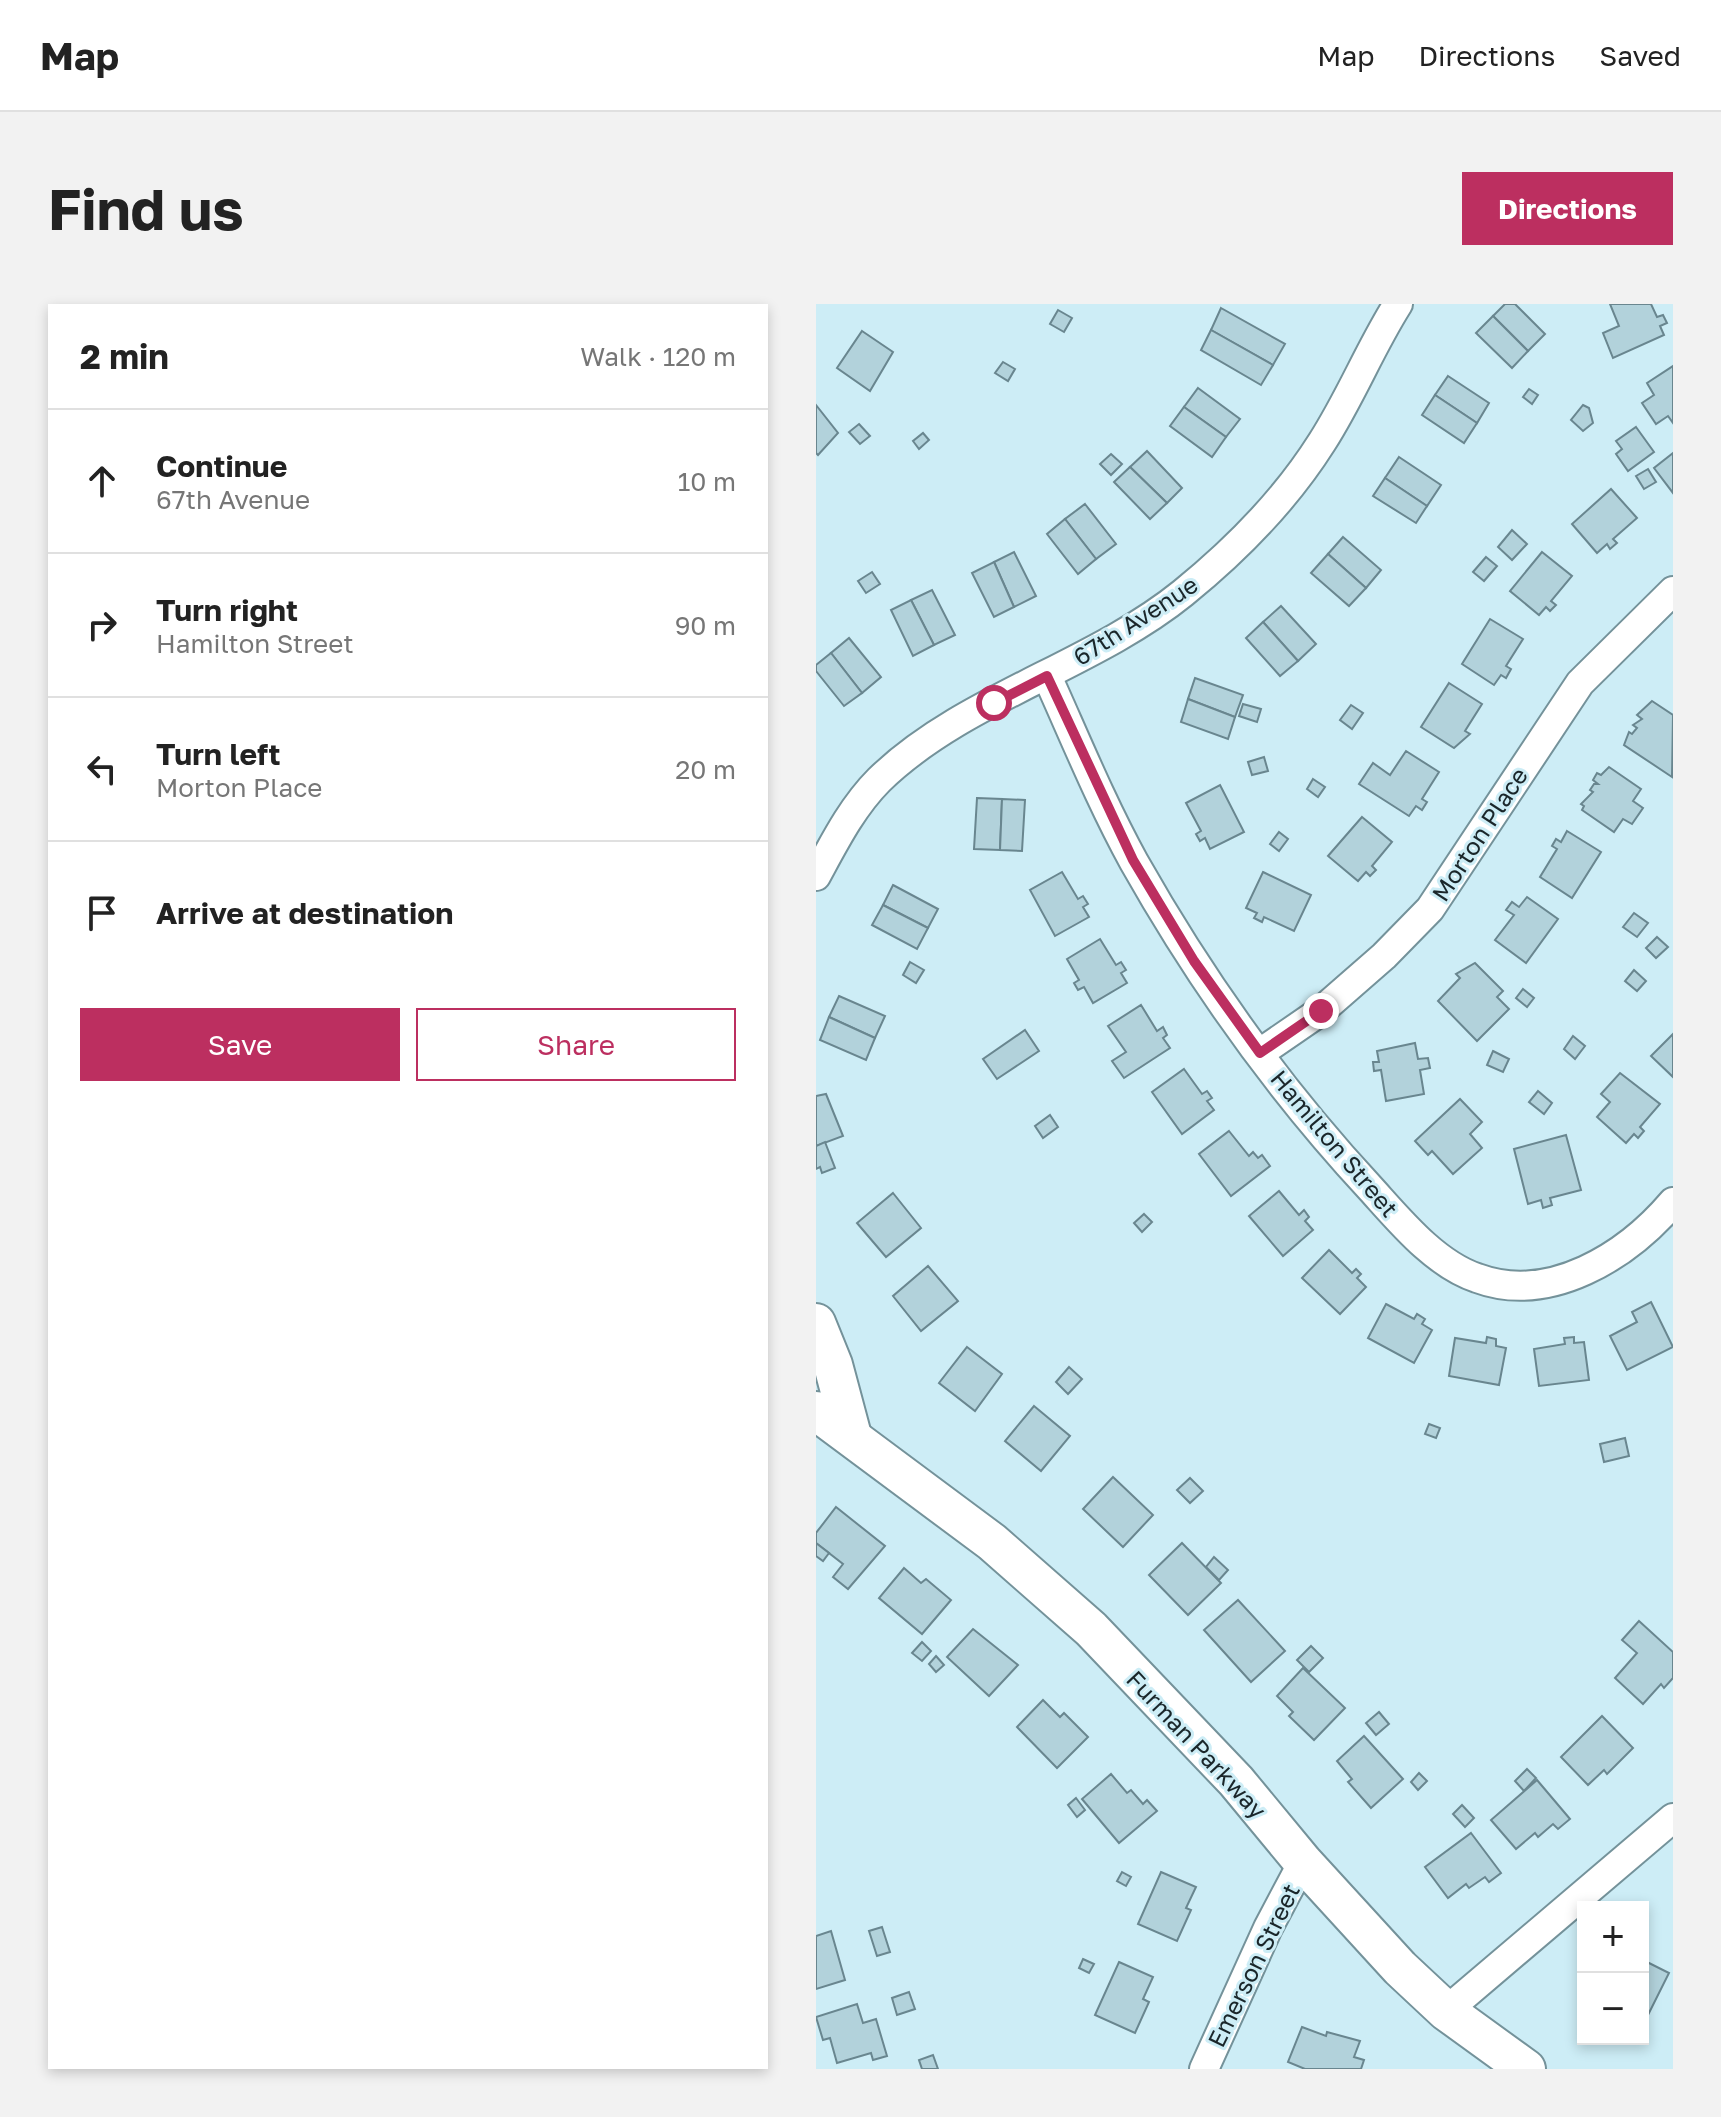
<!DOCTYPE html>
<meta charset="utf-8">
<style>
body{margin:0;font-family:"Golos Text",sans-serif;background:#f2f2f2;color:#222}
.controls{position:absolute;right:24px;bottom:24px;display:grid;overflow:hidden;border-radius:0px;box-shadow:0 4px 12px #0003}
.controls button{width:72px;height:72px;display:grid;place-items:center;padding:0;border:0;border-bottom:2px solid #e0e0e0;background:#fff;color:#222;font:40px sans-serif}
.stop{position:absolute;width:24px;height:24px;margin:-18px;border:6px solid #bc2f60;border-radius:50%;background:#fff}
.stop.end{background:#bc2f60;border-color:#fff;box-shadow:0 2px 8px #0008}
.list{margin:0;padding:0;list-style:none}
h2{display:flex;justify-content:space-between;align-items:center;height:104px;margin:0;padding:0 32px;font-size:34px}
h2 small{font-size:26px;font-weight:400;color:#767676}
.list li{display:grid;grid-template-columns:52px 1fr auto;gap:24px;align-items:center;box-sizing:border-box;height:144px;padding:0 32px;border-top:2px solid #e0e0e0}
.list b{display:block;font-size:30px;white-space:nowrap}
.list p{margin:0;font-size:26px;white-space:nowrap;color:#767676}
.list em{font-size:26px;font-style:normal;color:#767676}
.actions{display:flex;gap:16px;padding:24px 32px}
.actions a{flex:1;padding:18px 0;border:2px solid #bc2f60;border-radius:0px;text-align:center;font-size:28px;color:#bc2f60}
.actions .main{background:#bc2f60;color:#fff}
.icon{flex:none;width:44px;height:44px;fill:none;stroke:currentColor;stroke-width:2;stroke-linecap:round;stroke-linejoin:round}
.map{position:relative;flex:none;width:857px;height:1765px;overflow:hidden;border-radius:0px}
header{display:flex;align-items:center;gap:48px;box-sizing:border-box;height:112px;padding:0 40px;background:#fff;border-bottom:2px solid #e0e0e0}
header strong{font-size:38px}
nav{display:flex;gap:44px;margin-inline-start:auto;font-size:28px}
.intro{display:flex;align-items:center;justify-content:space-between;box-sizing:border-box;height:192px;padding:0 48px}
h1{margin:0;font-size:56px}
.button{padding:20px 36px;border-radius:0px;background:#bc2f60;color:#fff;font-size:28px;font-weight:700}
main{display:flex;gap:48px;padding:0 48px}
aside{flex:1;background:#fff;border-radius:0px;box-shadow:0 4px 12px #0003}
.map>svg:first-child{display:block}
.building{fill:#b2d2db;stroke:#69868f;stroke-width:2}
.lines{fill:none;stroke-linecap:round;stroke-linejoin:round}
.street-casing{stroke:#74929a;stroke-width:32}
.secondary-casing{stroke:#74929a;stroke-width:42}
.street{stroke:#fff;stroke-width:28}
.secondary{stroke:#fff;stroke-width:38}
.route{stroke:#bc2f60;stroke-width:10}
.labels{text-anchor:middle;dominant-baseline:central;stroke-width:6;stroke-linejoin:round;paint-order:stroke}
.street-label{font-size:24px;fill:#1a262a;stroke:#cdedf6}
</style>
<header>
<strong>Map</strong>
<nav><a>Map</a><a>Directions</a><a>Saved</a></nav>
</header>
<div class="intro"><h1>Find us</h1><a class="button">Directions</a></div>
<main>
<aside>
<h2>2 min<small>Walk · 120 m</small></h2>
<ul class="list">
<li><svg class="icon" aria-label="ahead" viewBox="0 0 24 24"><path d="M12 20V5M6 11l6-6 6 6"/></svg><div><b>Continue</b><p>67th Avenue</p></div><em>10 m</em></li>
<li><svg class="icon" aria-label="right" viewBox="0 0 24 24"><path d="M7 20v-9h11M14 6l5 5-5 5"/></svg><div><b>Turn right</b><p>Hamilton Street</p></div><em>90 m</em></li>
<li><svg class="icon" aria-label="left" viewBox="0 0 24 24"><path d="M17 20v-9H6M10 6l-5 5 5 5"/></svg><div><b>Turn left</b><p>Morton Place</p></div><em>20 m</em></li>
<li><svg class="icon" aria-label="arrive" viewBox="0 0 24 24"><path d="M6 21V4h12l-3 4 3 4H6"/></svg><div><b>Arrive at destination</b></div></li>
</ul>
<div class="actions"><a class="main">Save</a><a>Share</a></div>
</aside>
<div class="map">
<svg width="857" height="1765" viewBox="0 0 857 1765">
<rect width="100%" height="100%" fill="#cdedf6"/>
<g class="building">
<polygon points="689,0 699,0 729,30 712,47 677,12"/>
<polygon points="794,0 835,0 841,13 847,11 851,19 844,22 848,31 797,54 787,29 803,22"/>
<polygon points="405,4 469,40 457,61 395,26"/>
<polygon points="242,6 256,14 248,28 234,20"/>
<polygon points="677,12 712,47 696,64 660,29"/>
<polygon points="395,26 457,61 445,81 385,46"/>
<polygon points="46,27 77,48 54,87 21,64"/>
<polygon points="187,58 199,65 192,77 179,69"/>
<polygon points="857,62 857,119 852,112 840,120 826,99 838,91 831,79"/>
<polygon points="632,72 673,99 661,119 619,91"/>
<polygon points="382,84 424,115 410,133 368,103"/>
<polygon points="713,85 722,91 716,100 707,93"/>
<polygon points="619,91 661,119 648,139 606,111"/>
<polygon points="0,101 22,129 2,151 0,149"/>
<polygon points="767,101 773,104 777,119 767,127 755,116"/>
<polygon points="368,103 410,133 396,153 354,122"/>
<polygon points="43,120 54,132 44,140 33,128"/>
<polygon points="820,123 838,148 812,167 800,150 806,145 800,137"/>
<polygon points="107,129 113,136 103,145 97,137"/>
<polygon points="331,147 366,184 351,199 314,163"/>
<polygon points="857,149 857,189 838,164"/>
<polygon points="295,150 306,160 295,171 284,160"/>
<polygon points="583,153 625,181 611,202 569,174"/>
<polygon points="314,163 351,199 334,215 298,178"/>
<polygon points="832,165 840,178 828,185 820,172"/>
<polygon points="569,174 611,202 600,219 557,192"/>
<polygon points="795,185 821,214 797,235 801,239 794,245 791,240 781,249 756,220"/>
<polygon points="269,200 300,240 280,255 249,215"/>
<polygon points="249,215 280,255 262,270 231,230"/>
<polygon points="696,226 711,240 696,256 682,243"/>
<polygon points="527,233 565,266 550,284 512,250"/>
<polygon points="198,248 220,292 198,303 178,258"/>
<polygon points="726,248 756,272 735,297 740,301 734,307 730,303 723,311 694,287"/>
<polygon points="512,250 550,284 533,302 495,269"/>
<polygon points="670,253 681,262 668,277 657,268"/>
<polygon points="178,258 198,303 178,313 156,269"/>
<polygon points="56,268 64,280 50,289 42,277"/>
<polygon points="116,286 139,331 118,341 95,296"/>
<polygon points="95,296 118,341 97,352 75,306"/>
<polygon points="465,302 500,340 482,357 447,318"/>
<polygon points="674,315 707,335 690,362 695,365 690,374 685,371 678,381 646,360"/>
<polygon points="447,318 482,357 464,372 430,334"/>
<polygon points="33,334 65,373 46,389 15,349"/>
<polygon points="15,349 46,389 28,402 0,367 0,361"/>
<polygon points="379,374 427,391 419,413 372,395"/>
<polygon points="633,379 666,400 649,427 654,430 638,444 605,423"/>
<polygon points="372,395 419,413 412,435 365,418"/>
<polygon points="836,397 857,411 856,473 808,441 813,428 816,430 821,424 817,421 826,415 821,411"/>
<polygon points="427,400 445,405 441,418 423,412"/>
<polygon points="535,401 547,409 536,425 524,416"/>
<polygon points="590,447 623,468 606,495 611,498 606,506 600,502 593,512 543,480 557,459 574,471"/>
<polygon points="448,453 452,467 436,471 432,458"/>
<polygon points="793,463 825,485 817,497 827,504 816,520 807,515 798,528 766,506 768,502 765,500 777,488 774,486 778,480 782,480 777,476 781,469 785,471"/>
<polygon points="497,475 509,483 502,493 491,485"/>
<polygon points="404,481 428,528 394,545 389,534 384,537 380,530 385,527 370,499"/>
<polygon points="161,494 186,495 184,546 158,545"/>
<polygon points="186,495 209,496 206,547 184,546"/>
<polygon points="546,513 576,538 556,562 560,566 554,572 550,568 542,577 512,552"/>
<polygon points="751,527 785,548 756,594 724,573 741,545 736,542 740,535 745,538"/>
<polygon points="463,528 472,535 463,547 454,540"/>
<polygon points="246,568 262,595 267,592 272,600 267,603 273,613 239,632 214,586"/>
<polygon points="447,568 495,591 478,627 448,613 446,618 438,614 441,609 430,604"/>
<polygon points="77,581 122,605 112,624 67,601"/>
<polygon points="711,593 742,615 710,659 679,636 698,611 690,606 696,598 703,603"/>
<polygon points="67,601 112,624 101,645 56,621"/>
<polygon points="818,609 832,619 821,633 807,623"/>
<polygon points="841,633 852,643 840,654 830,644"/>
<polygon points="284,635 300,661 305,658 310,666 305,669 311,679 277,699 268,683 262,686 258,679 263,676 251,655"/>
<polygon points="94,658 108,666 100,679 87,671"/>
<polygon points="659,659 687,687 681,693 693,705 661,737 622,697 644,674 640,670"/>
<polygon points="818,666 830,677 821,687 809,677"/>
<polygon points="707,685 718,694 711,703 700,694"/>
<polygon points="23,692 69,712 59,734 13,713"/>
<polygon points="325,701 341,727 347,723 351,731 347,734 354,744 308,774 296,757 310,748 292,722"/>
<polygon points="13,713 59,734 50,756 4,736"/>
<polygon points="209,726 223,747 181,775 167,755"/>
<polygon points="857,730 857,773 835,752"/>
<polygon points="757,732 769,742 759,755 748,745"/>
<polygon points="599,739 602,755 612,754 614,764 604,766 608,790 570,797 565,766 558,767 557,758 563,758 561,747"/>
<polygon points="677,747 693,755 687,768 671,761"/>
<polygon points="368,765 386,790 391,787 396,794 391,797 398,806 366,830 336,788"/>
<polygon points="804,769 844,800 824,823 828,827 822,834 818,830 810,839 781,813 794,798 785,790"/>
<polygon points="722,787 736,799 728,810 713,798"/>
<polygon points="10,790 27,832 0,842 0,792"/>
<polygon points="644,795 666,818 654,830 666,844 637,870 616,847 612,851 599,837"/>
<polygon points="234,811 242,823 227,834 219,822"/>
<polygon points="413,827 433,852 437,848 442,854 446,851 454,862 415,892 383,850"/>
<polygon points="750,831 765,886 734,894 736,901 727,904 725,896 712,900 698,845"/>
<polygon points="9,838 19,864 6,869 4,863 0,865 0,842"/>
<polygon points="463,887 483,911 488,906 493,913 489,917 497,926 467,952 433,912"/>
<polygon points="77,889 105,924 70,953 41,919"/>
<polygon points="328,910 336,918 326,928 318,919"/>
<polygon points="513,946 536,969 540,965 545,970 541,974 550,983 524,1010 486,974"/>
<polygon points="112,962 142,997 105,1027 77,992"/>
<polygon points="835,998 857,1043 811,1066 794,1032 821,1018 816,1008"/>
<polygon points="570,1000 598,1015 601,1010 609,1015 606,1020 616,1026 598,1059 552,1034"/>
<polygon points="671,1033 680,1035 680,1042 690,1044 683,1081 633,1072 639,1034 670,1039"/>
<polygon points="758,1033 758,1039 768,1038 773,1076 723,1082 718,1045 749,1040 748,1034"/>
<polygon points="151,1043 186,1070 159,1107 123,1079"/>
<polygon points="253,1063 266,1075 252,1090 240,1078"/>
<polygon points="218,1102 254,1132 225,1167 189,1137"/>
<polygon points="613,1120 624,1124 620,1134 609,1130"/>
<polygon points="809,1134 813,1152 788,1158 784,1140"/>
<polygon points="297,1173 337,1211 307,1243 267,1205"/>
<polygon points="374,1174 387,1187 374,1199 361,1186"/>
<polygon points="20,1203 69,1242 32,1285 17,1273 27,1260 0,1239 0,1229"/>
<polygon points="0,1239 13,1249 7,1257 0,1252"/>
<polygon points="366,1239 405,1279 372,1311 333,1271"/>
<polygon points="398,1253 412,1266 403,1276 390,1263"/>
<polygon points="88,1264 105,1279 110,1275 135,1296 106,1330 63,1294"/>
<polygon points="422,1296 469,1347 435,1378 388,1326"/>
<polygon points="823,1317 857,1348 857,1374 848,1384 845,1380 827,1400 799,1374 821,1349 806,1336"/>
<polygon points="157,1325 202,1361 173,1392 131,1353"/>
<polygon points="106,1338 115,1347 106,1357 96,1349"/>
<polygon points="495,1342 507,1354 493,1368 481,1356"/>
<polygon points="120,1352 128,1361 120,1368 113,1360"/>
<polygon points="487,1364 529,1404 498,1436 473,1412 477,1408 461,1392"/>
<polygon points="227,1396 244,1413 248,1409 272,1433 241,1464 201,1423"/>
<polygon points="563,1408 573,1420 560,1431 550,1419"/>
<polygon points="786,1412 817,1444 791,1470 788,1466 772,1481 745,1453"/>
<polygon points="548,1432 587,1475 555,1504 532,1478 536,1475 521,1457"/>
<polygon points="711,1465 720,1474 708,1487 699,1477"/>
<polygon points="603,1469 611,1477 602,1486 595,1478"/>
<polygon points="295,1470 311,1489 315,1486 327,1500 331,1496 341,1507 303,1539 266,1495"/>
<polygon points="721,1476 754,1515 742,1525 737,1520 722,1533 719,1529 700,1545 675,1516"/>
<polygon points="260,1494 269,1506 261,1513 252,1501"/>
<polygon points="646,1501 658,1514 649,1523 637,1510"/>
<polygon points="655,1529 685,1569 673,1578 669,1573 653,1584 650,1580 632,1594 609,1563"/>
<polygon points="306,1568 315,1573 310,1582 301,1577"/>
<polygon points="345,1568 380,1583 370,1604 375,1606 361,1637 322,1620"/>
<polygon points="66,1623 74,1648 61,1652 53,1627"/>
<polygon points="15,1627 29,1676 0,1685 0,1632"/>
<polygon points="267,1655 278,1660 273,1669 263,1664"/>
<polygon points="827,1656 853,1669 828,1719 827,1719"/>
<polygon points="303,1658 337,1673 327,1695 333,1698 319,1729 279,1711"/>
<polygon points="93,1688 99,1705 81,1711 76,1694"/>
<polygon points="41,1700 47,1719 60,1715 71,1752 57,1756 55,1749 21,1759 14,1734 7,1736 0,1713"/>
<polygon points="486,1723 510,1732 511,1728 544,1737 538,1753 548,1756 545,1765 489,1765 472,1758"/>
<polygon points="117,1751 122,1765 106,1765 103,1756"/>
</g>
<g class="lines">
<defs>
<g id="street">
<path d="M231 372C259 434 285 498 318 558 384 675 464 787 555 885 584 917 619 960 661 974 734 1001 811 952 857 898"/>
<path d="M0 572C18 539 36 503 63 476 146 395 277 362 367 289 420 246 470 195 506 138 535 93 554 44 582 0"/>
<polyline points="444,749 505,707 568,652 614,605 764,379 857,287"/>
<polyline points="630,1707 857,1514"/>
<polyline points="388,1765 452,1624 487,1558"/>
</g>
<g id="secondary">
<polyline points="0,1019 17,1061 36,1132"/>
<polyline points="0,1107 176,1238 275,1325 420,1477 487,1558 584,1664 630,1707 710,1765"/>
</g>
</defs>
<use href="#street" class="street-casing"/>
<use href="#secondary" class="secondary-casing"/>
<use href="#street" class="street"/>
<use href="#secondary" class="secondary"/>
</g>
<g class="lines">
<polyline class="route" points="178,399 231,372 317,556 378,657 444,749 505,707"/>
</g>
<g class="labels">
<g class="street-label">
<text transform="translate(319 316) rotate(-33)">67th Avenue</text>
<text transform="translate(663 530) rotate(-57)">Morton Place</text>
<text transform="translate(519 839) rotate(50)">Hamilton Street</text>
<text transform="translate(381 1440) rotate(47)">Furman Parkway</text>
<text transform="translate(437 1661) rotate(-64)">Emerson Street</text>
</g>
</g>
</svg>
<div class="controls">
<button>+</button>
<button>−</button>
</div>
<div class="stop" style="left:178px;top:399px"></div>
<div class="stop end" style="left:505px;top:707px"></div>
</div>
</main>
